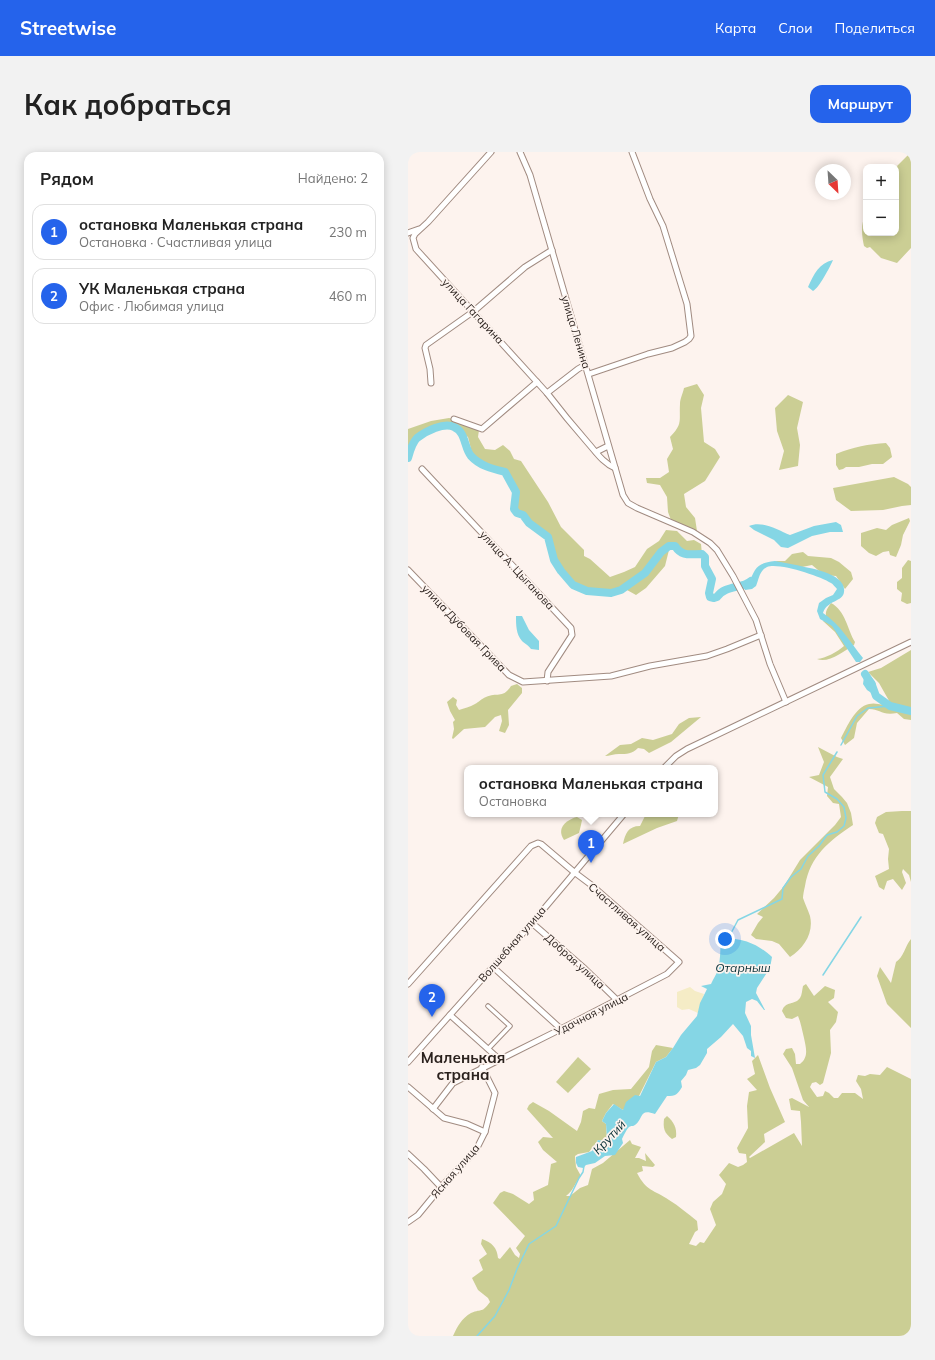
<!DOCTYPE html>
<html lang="ru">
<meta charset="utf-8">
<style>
body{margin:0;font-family:Mulish,sans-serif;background:#f2f2f2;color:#222}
.controls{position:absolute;right:12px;top:12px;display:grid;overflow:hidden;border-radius:8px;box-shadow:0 2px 10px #0003}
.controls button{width:36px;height:36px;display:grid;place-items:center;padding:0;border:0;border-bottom:1px solid #e0e0e0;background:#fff;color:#222;font:20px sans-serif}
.compass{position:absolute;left:407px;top:12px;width:36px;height:36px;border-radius:50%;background:#fff;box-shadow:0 2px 10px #0003;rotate:155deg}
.you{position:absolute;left:317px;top:787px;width:14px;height:14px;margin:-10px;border:3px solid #fff;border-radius:50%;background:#1a73e8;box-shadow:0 0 0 6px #1a73e833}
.badge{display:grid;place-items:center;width:26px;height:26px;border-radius:50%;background:#2563eb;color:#fff;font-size:13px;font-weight:700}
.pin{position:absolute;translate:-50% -33px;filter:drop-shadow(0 1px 2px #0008)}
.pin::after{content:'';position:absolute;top:21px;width:14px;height:12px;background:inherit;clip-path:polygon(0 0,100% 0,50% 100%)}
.popup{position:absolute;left:56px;top:613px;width:254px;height:52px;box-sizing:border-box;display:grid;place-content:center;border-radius:8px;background:#fff;filter:drop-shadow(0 1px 3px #0005);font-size:13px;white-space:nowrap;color:#767676}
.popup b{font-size:15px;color:#222}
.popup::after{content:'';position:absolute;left:50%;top:100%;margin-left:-8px;border:8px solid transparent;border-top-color:#fff}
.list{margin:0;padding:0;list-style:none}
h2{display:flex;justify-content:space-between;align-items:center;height:52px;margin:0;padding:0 16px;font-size:17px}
h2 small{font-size:13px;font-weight:400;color:#767676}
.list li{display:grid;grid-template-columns:26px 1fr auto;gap:12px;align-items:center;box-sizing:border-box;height:56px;margin:0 8px 8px;padding:0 8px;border:1px solid #e0e0e0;border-radius:12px}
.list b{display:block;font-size:15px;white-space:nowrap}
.list p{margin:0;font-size:13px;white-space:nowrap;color:#767676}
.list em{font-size:13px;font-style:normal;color:#767676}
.map{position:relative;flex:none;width:503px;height:1184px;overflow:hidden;border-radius:12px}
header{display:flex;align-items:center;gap:24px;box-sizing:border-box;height:56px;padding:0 20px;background:#2563eb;color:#fff}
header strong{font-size:19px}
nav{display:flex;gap:22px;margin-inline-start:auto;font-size:14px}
.intro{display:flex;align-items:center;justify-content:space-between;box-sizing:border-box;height:96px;padding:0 24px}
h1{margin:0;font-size:28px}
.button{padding:10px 18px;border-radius:12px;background:#2563eb;color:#fff;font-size:14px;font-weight:700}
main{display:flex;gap:24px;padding:0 24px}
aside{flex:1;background:#fff;border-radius:12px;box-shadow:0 2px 10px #0003}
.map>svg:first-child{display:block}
.green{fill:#cbce94}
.sand{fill:#f5ecc6}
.water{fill:#85d6e5}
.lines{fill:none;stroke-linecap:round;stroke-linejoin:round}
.stream{stroke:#85d6e5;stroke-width:1.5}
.river{stroke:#85d6e5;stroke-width:8}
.pedestrian-casing{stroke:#a18b81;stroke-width:5.5}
.minor-casing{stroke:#a18b81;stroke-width:7}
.pedestrian{stroke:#fff;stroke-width:3.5}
.minor{stroke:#fff;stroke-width:5}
.labels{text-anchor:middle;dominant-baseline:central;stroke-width:3.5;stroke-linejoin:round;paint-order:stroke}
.street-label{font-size:11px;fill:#2a211d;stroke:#fdf3ee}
.water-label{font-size:12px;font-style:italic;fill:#073037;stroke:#fdf3ee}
.district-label{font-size:15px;font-weight:bold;fill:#2a211d;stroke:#fdf3ee}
</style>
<header>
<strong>Streetwise</strong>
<nav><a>Карта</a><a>Слои</a><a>Поделиться</a></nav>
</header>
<div class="intro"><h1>Как добраться</h1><a class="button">Маршрут</a></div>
<main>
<aside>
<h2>Рядом<small>Найдено: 2</small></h2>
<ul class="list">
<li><span class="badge">1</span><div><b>остановка Маленькая страна</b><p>Остановка · Счастливая улица</p></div><em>230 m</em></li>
<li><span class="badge">2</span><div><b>УК Маленькая страна</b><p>Офис · Любимая улица</p></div><em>460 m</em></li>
</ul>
</aside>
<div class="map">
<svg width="503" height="1184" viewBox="0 0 503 1184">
<rect width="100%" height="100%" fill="#fdf3ee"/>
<g class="green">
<path d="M503 0V96L489 111 473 106 462 95 459 96 456 94C454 85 452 71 458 63V81H488V15Z"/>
<path d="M289 232 296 243 293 256 296 290 307 297 312 305 297 329 276 342 278 355 287 366 289 379 263 368 260 360 259 345 252 333 239 331 238 326H252L261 320 259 307 265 297 262 285C275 272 271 269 272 252 272 247 275 241 276 236Z"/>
<polygon points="380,243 395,250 389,276 392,293 390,314 371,318 376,299 369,279 367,256"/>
<path d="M41 266 46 267 71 278 70 285 77 297 87 298 95 293 102 299 106 307 113 309 140 350 153 375 176 398V404L182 407 202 425 216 420 227 415 239 397 251 389 258 378 269 379 279 389 286 388 293 392 294 402C282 402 274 405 267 394H262L257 414 238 436 228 443 219 438H213L203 441 179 439 165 433 153 419 146 408 140 385 121 371 115 363 109 361 106 357 108 340 97 320 78 315 63 304 64 301 60 285 46 275 34 274 20 279 9 287 3 296 0 306V277L23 269Z"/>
<path d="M478 291 482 296 484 305 475 312H464L451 315H438L435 317 431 318 428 313V302C445 295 461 292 478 291Z"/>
<polygon points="486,325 500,332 503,335 503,353 494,354 475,358 443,359 428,348 425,336"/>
<polygon points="501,366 502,369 495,383 493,393 488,405 482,403 481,399 475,400 468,404 461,401 453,394 453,381 469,376 478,378 484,373"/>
<polygon points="395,400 400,404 423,406 431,410 443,420 445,427 437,437 428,424 416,423 404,413 389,416 364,411 369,409 377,409 384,402"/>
<polygon points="500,408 503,409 503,451 499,452 493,449 494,441 489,437 489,430 494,426 494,416"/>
<path d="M423 451C438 459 439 477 447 490L446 493C436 499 420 512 409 507 418 506 429 500 436 494L427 480 415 469H420C416 461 418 458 423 451Z"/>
<path d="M503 498V568L496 567 489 561C474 564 472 557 461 557L449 571 446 586 437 593 433 586C439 575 447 555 461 552 468 550 477 554 484 554L471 531 460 520 473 516Z"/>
<path d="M109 532 114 536V541L100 558 101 573 97 581 91 579 94 569 93 563 87 565 77 575 56 577 45 587 44 586 46 577 45 570 47 568 42 559 39 550 45 545 49 548 48 553 51 558C56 556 62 555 67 552 71 550 73 547 78 545 89 540 95 547 103 534Z"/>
<path d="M293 565 263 590 241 601 236 597 230 596C224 602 219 602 211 602 206 602 201 604 197 604L212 593 223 592 234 586 245 588 264 582 271 572 281 566Z"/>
<path d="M410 595 429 605 435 607 422 625 426 637 434 645 439 651 443 661 445 673C421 689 402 704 397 734 396 738 395 743 395 746 397 752 400 758 402 764 406 781 396 796 382 805L371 792 364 789 348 787 343 783 350 771 355 765 349 762 366 746 376 734 392 708 427 673 433 665 431 652 425 651 419 644 420 635 401 625 411 623 416 610Z"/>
<polygon points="494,659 503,659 503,730 501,723 495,717 494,720 498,731 494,738 485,727 479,729 476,738 471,735 467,724 481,717 480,707 481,697 475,682 471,681 467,671 469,665 478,660"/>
<path d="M238 662H271L269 669 249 676 215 692C217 682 220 674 232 674Z"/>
<path d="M169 665 174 668 173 673 171 681 156 688C148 676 158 668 169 665Z"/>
<path d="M503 787V876L479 852 469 824 472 815 483 831 488 810C496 805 497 794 503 787Z"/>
<path d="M398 832 406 844 417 834 427 838 426 846 420 850 430 860 428 870 422 878 423 901 415 931 412 933 408 930 404 931 402 935 409 945 415 944 417 939 421 941 426 946H430L434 941H447L455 947 453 937 448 929 450 923 457 924 462 922 472 923 479 915 503 927V1184H45C49 1175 54 1166 63 1161 75 1156 73 1162 82 1150L80 1146 70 1138 64 1126 75 1118 71 1108 79 1102 73 1092 74 1087C84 1091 89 1095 90 1106L92 1107 102 1095 107 1103 111 1106 112 1102 108 1096 117 1084 85 1051 92 1041 96 1039 105 1042 121 1052 126 1048 125 1040 140 1033 143 1012 149 1010 135 998 130 990 135 985 145 986 119 957 121 953 125 950 141 959 169 979 173 970 175 959 181 956 187 957 191 942 205 938 223 937 241 915 244 899 248 893 265 896 258 905 248 910 231 944 215 958 205 952 198 961 194 969 198 972 199 987 195 989 190 988 181 1000 170 1002 167 1004 168 1015 173 1024C166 1032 166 1038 158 1044H162L172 1036 180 1033 184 1017 195 1011 222 988 224 992 233 995 227 1006H231L238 1009 237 1001 247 1013 245 1015 234 1014 235 1019 229 1021C239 1040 245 1037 261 1048 271 1054 280 1062 289 1069L290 1078 287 1080 281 1092 288 1094 292 1090 296 1091 308 1073 302 1057 305 1050 314 1042 318 1032 311 1023 321 1011 330 1015 335 1013 339 1010 338 1002 331 1001 329 996 340 976 339 954 341 940 349 938 339 927 347 922 344 909 350 903 362 936 377 970 356 982 357 990 341 1005 342 1006 386 981 394 994 393 970 392 959 383 958 381 947 384 946 401 955 395 948 384 916 375 902 378 897 384 896 387 902 388 912H392C401 905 398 896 396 886 394 878 393 871 390 864L384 867 378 866 374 859C378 848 386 854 392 846 394 843 394 838 395 834Z"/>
<polygon points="170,905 183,917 160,941 148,930"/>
<path d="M259 964C266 970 269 976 268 985L264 987C256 981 255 976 256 967Z"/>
</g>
<polygon class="sand" points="282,835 287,839 296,842 290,861 281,857 274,858 269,855 269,840"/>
<g class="water">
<path d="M425 108C422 115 411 136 405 139L400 135C406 122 411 111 425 108Z"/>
<path d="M428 370 433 373 435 380H422L404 384 380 396 373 395 366 388 346 378 341 374C354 368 370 378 382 383L406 374Z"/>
<path d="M367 409C374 410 381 412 388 413 400 416 439 421 436 440 435 450 419 448 415 461 432 472 442 490 455 506L452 510H448L424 474 412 467 409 459 411 451 418 446 425 443 429 437C427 435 425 432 423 431 412 424 370 410 359 415 351 419 351 427 348 434L344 437 337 438 334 433 341 431C347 416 349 411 367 409Z"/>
<path d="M108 464H114L121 478 131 489V498L123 497C119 492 117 492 114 489 108 482 108 473 108 464Z"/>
<path d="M461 523C470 531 468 532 468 544L459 538 455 532 456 525Z"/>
<path d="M315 783 321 784V785C326 787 329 787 333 788 344 790 357 798 364 805L362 816 349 836 348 841 357 858H356L349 849 344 847 338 850 337 861 343 874V883L347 906 343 904V899L339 896 335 884 325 872 313 885 299 897V901L292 913 288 916 280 918 278 923 273 929 274 935C269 943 268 944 259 944L247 962C231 956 236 966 227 973 224 975 224 973 221 975 218 978 216 983 214 987L215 991 207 1003 197 1004 187 1011 178 1013 175 1016 170 1015 168 1011V1005L184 999 190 988 195 989 199 987 198 972 194 969 198 961 206 952 215 958 218 950 227 943 232 944 248 910 258 905 265 896 273 883 289 864 292 851 299 837 293 834 303 832C305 827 309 822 310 817 313 806 312 795 313 784Z"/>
</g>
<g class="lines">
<g class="stream">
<polyline points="433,593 449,564 460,556 482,554"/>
<polyline points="321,785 330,768 374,747 375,736 383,725 393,717 400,704 411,694 419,683 429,680 436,674 438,666 436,655 429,647 417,640 415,623 429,600"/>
<polyline points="415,823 453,765"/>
<polyline points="69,1184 87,1164 101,1138 109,1117 121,1092 148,1074 171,1026 175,1020 176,1014"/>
</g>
<g class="river">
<path d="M0 306C2 299 4 291 9 286 18 279 36 270 46 275 58 280 56 296 63 304 72 314 85 317 97 320L108 340 106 357 109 361 115 363 121 371 140 385 146 408 153 419 165 433 179 439 203 441 213 438 237 421 253 400 261 394H267C274 405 282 402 294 402L297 405V414L304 427 301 441 302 445 306 446 309 445C317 433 334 437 343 429"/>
<polyline points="457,522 464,533 468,544 482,554 503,559"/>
</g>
<defs>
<polyline id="pedestrian" points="80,897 102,874 80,854"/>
<g id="minor">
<path d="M83 0 20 70 7 82 5 86 8 97 139 241C152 258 166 275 180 291 188 300 195 311 207 316"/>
<polyline points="112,0 122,23 215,343 220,351 229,356 285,380 302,391 309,398 325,424 348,468 362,512 378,550"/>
<polyline points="0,81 11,77"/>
<polyline points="181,222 240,202 264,196 277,190 281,187 283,184 279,152 255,74 242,47 224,0"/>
<polyline points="23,231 22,217 17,196 18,193 66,159 117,115 144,98"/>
<polyline points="139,241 170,217 177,213"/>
<polyline points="46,267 74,277 129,230"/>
<polyline points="188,300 200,294"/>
<polyline points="14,317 163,476 164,483 140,520 139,529"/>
<polyline points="0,418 101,523 115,530 203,524 242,514 299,504 319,497 353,483"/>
<polyline points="256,616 268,604 279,597 503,490"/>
<polyline points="124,771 177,817 209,848"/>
<polyline points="85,815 153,877"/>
<polyline points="0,832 123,694 130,691 133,692 166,720 182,732 271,810 259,822 145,881 45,931 25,957"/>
<polyline points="42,863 91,907"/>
<polyline points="0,910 124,771 216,662"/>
<polyline points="0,935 36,966 59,972 77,980"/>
<polyline points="0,1002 16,1017 33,1035"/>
<polyline points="0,1070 10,1063 33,1035 68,998 77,980 87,941 74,915"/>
</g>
</defs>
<use href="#pedestrian" class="pedestrian-casing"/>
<use href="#minor" class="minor-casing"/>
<use href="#pedestrian" class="pedestrian"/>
<use href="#minor" class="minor"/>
</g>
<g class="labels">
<g class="street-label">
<text transform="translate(65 159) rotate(47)">улица Гагарина</text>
<text transform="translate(168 180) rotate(73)">улица Ленина</text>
<text transform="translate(109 418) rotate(47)">улица А. Цыганова</text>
<text transform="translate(56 476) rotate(46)">улица Дубовая Грива</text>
<text transform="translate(219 765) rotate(41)">Счастливая улица</text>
<text transform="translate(104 792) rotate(-49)">Волшебная улица</text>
<text transform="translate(167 809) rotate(42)">Добрая улица</text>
<text transform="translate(183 862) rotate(-27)">Удачная улица</text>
<text transform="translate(47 1019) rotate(-49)">Ясная улица</text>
</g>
<g class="water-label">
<text x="335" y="815">Отарныш</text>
<text transform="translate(201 985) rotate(-47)">Крутий</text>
</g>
<g class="district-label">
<text x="55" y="905">Маленькая<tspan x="55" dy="17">страна</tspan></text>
</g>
</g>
</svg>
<div class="controls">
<button>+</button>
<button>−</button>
</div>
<svg class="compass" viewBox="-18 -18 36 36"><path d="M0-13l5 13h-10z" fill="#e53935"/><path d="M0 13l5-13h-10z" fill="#767676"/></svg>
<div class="you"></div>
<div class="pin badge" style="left:183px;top:711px">1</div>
<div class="popup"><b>остановка Маленькая страна</b>Остановка</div>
<div class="pin badge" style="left:24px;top:865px">2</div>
</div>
</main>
